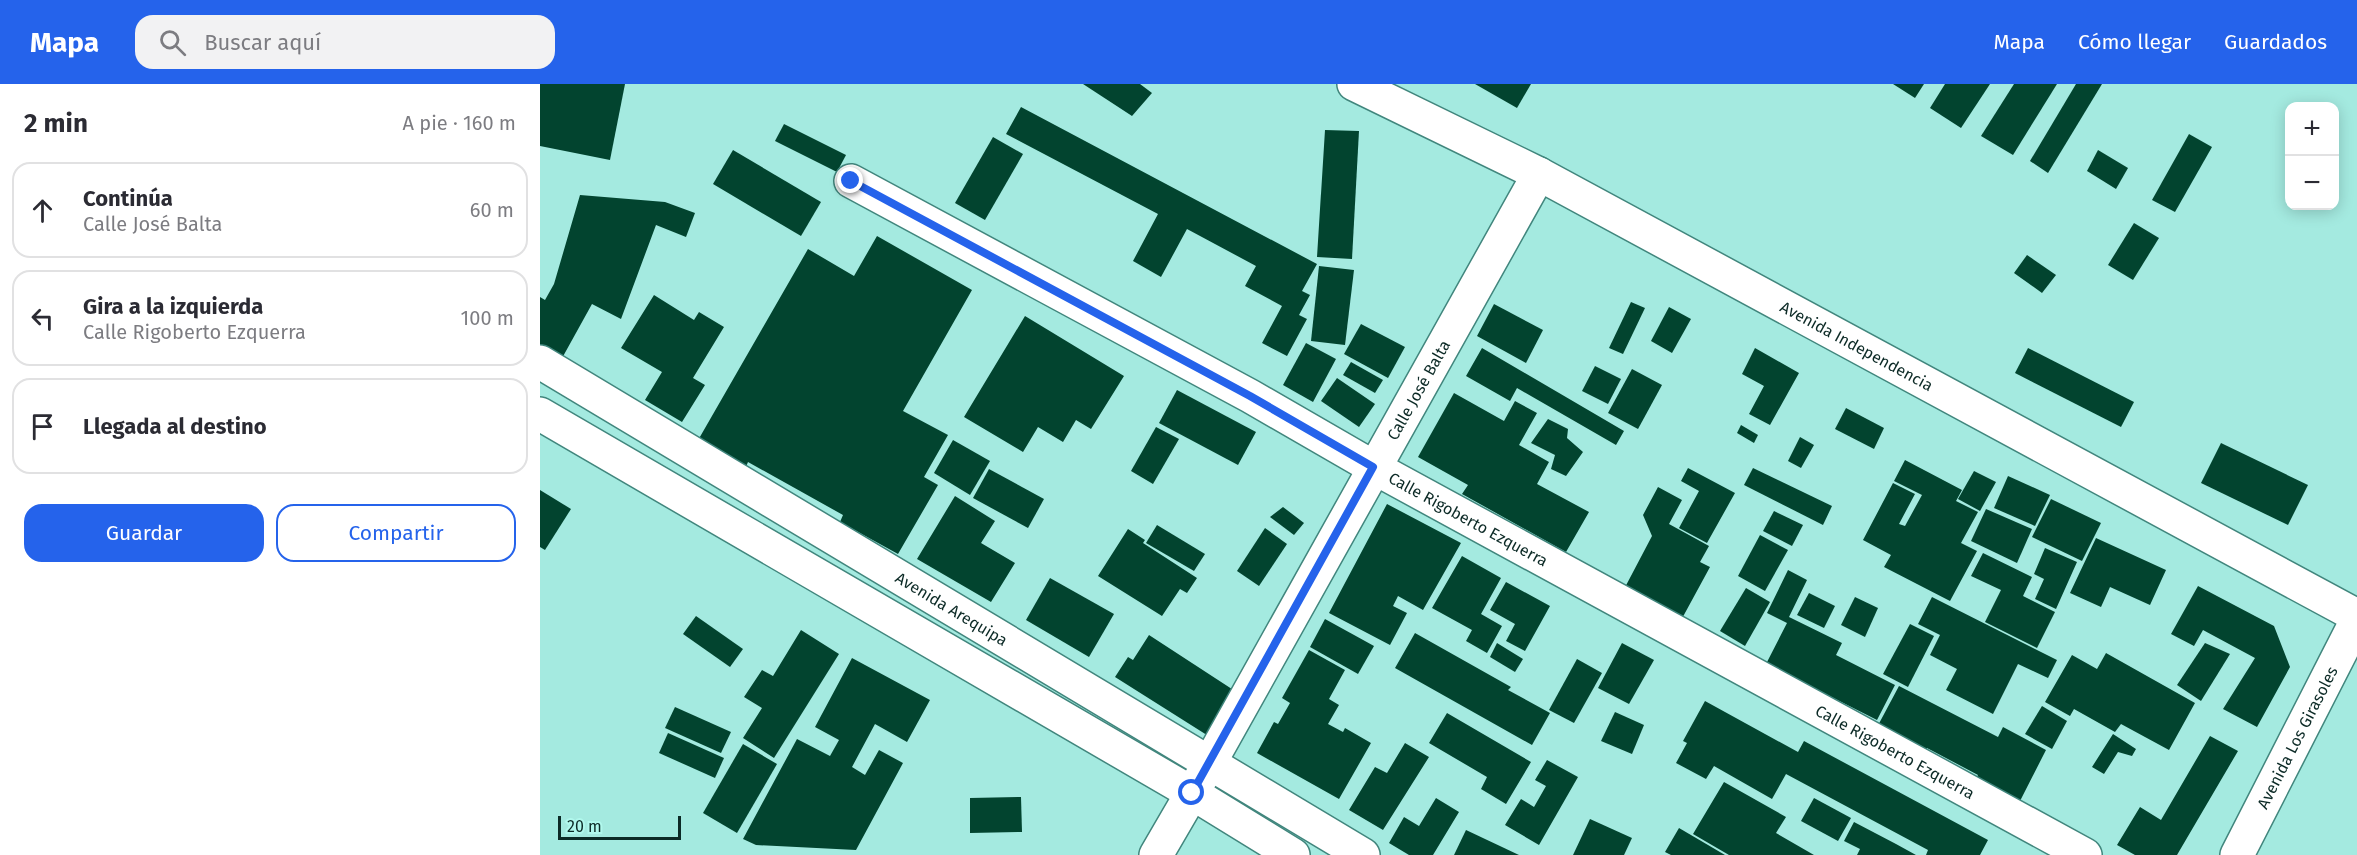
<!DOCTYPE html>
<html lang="es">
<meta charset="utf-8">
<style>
body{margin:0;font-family:"Fira Sans",sans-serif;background:#f2f2f3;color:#2b2b33}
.controls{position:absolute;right:18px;top:18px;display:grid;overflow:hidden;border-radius:12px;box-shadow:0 3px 15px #0003}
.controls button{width:54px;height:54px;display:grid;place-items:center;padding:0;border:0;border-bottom:2px solid #e1e1e2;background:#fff;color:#2b2b33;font:30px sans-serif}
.scale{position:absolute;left:18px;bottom:15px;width:123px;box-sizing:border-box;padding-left:6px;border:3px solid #0c2a26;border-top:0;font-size:16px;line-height:21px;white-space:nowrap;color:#0c2a26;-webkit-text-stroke:4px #b1f8ed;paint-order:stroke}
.stop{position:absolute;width:18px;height:18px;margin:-14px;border:4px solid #2563eb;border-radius:50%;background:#fff}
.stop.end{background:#2563eb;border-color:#fff;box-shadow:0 2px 6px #0008}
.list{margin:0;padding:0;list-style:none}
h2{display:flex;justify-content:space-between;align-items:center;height:78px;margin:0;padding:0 24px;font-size:26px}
h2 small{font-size:20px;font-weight:400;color:#7c7c81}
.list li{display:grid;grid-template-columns:39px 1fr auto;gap:18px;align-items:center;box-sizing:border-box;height:96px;margin:0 12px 12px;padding:0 12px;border:2px solid #e1e1e2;border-radius:18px}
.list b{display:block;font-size:22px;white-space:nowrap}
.list p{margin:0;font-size:20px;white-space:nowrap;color:#7c7c81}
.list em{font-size:20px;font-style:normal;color:#7c7c81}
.actions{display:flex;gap:12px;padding:18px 24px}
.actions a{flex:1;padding:14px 0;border:2px solid #2563eb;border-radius:18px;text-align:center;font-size:21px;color:#2563eb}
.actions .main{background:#2563eb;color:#fff}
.icon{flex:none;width:33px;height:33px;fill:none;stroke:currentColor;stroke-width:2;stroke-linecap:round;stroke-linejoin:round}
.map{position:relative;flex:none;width:1817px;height:771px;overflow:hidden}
header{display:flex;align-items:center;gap:36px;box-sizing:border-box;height:84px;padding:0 30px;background:#2563eb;color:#fff}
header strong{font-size:28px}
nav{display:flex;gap:33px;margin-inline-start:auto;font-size:21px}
.search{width:420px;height:54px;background:#f2f2f3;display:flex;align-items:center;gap:15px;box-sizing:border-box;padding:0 21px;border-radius:18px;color:#7c7c81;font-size:22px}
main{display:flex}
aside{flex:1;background:#fff}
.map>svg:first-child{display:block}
.building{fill:#02442f}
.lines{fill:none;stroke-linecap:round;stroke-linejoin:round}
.street-casing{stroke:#41867d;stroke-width:36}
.secondary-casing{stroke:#41867d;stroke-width:36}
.street{stroke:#fff;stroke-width:33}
.secondary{stroke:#fff;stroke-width:33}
.route{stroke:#2563eb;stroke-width:8}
.labels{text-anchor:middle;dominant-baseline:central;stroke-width:6;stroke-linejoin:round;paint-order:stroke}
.street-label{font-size:16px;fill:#0c2a26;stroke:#b1f8ed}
</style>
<header>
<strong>Mapa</strong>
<div class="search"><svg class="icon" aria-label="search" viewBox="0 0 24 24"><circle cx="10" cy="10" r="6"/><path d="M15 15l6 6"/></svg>Buscar aquí</div>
<nav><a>Mapa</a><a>Cómo llegar</a><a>Guardados</a></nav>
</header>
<main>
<aside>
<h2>2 min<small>A pie · 160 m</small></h2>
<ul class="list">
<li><svg class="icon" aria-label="ahead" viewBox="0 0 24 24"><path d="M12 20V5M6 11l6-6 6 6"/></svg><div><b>Continúa</b><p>Calle José Balta</p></div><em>60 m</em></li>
<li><svg class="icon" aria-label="left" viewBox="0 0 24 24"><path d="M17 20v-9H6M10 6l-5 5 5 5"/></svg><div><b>Gira a la izquierda</b><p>Calle Rigoberto Ezquerra</p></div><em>100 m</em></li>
<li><svg class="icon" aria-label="arrive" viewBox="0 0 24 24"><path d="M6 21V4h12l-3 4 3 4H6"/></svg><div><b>Llegada al destino</b></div></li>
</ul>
<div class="actions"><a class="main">Guardar</a><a>Compartir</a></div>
</aside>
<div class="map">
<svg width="1817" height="771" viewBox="0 0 1817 771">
<rect width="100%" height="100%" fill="#a4eae0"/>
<g class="building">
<polygon points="0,0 85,0 70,76 0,62"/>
<polygon points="543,0 600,0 612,9 592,32"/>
<polygon points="935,0 991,0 977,24"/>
<polygon points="1353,0 1384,0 1375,14"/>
<polygon points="1405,0 1450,0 1421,44 1390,24"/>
<polygon points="1474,0 1517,0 1473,71 1441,52"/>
<polygon points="1536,0 1562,0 1508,89 1490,77"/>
<polygon points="481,23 777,180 762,207 770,211 759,231 767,235 747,272 722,259 742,222 705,202 716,182 647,145 621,193 593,177 618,130 466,50"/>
<polygon points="244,40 306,71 297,88 235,57"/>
<polygon points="785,46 819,47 812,175 777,173"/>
<polygon points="1649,50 1672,63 1635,128 1612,116"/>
<polygon points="453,53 483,70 445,136 415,119"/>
<polygon points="193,66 281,118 261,152 173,100"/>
<polygon points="1558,66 1588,84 1576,105 1547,87"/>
<polygon points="40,111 125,118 155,129 146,153 116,141 81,235 52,220 21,276 0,265 0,213 5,216 14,200"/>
<polygon points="1594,139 1619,154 1593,196 1568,181"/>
<polygon points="337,152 432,206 363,327 408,351 384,393 398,401 358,470 300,438 303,431 208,378 205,385 157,358 268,165 314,192"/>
<polygon points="1487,171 1516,191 1502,209 1474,189"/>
<polygon points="779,182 814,186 805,261 771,257"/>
<polygon points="114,211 154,236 159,228 184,243 153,294 165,301 142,338 105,316 122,288 81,264"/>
<polygon points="1091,218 1105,224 1083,270 1069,264"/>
<polygon points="954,220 1003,246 986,279 937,252"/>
<polygon points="1129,223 1151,235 1132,269 1111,257"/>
<polygon points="485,232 584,292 551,345 536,336 523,358 498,343 483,368 424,333"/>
<polygon points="821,240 865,263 848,294 804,270"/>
<polygon points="766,259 796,275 773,318 743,301"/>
<polygon points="942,264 1084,347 1076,361 977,304 970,317 926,292"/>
<polygon points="1215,264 1259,289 1230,341 1209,330 1224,302 1202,290"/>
<polygon points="1488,264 1594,318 1581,343 1475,289"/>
<polygon points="811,278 843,296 835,309 803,291"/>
<polygon points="1055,282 1081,295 1068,320 1042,307"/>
<polygon points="1092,285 1122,301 1098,345 1068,329"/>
<polygon points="797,294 835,320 819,343 781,317"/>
<polygon points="637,306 716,348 698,381 619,339"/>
<polygon points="914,309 964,337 975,317 997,329 979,361 1009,378 997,400 1049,428 1026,468 922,410 928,401 878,373"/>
<polygon points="1306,324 1344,344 1334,365 1295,345"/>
<polygon points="1008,335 1028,345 1027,354 1043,368 1026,392 1011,385 1015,371 991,359"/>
<polygon points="1201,341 1218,351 1214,359 1197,349"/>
<polygon points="616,343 639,355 613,400 591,387"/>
<polygon points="1260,353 1274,361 1261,384 1248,377"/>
<polygon points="413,356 450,377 430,411 394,389"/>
<polygon points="1681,359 1768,401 1748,441 1661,399"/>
<polygon points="1365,376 1422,406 1416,417 1438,428 1421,459 1437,467 1410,517 1344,483 1351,471 1323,456 1353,399 1375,410 1359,440 1365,442 1382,411 1354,397"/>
<polygon points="1148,384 1195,409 1167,459 1139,444 1159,407 1141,397"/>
<polygon points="1213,384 1292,422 1283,441 1204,401"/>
<polygon points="449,385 504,415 488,444 433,414"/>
<polygon points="1434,387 1456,398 1440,427 1418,415"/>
<polygon points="1468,392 1510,411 1495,442 1454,424"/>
<polygon points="1118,403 1142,416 1129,440 1169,462 1160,478 1170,483 1139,540 1082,509 1112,452 1103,431"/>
<polygon points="0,406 31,425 5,466 0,463"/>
<polygon points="415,412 455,437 441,459 475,479 451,518 377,475"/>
<polygon points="1511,415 1561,439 1542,477 1492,453"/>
<polygon points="847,420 921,459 883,526 858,512 853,522 867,529 850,561 789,529"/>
<polygon points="743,423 764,439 754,451 730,433"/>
<polygon points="1446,425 1492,445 1477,479 1431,457"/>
<polygon points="1234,427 1263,441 1252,462 1223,447"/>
<polygon points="617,441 665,470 654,487 606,459"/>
<polygon points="725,444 747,460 719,502 697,487"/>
<polygon points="588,445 605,456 603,459 657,494 647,509 640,505 622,532 558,492"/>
<polygon points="1220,451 1248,466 1225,507 1198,492"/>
<polygon points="1556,454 1626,486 1610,521 1570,503 1561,523 1530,509"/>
<polygon points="1505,464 1537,478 1516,525 1495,515 1504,495 1494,490"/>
<polygon points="1443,469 1492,493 1483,512 1515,528 1497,564 1445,538 1461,506 1431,492"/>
<polygon points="922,472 961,494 941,530 962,542 947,569 926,557 932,546 892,524"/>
<polygon points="1248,486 1267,496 1249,533 1302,559 1296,571 1355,601 1337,636 1226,580 1247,539 1227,529"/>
<polygon points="510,494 574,530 549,573 486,536"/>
<polygon points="966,498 1010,522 985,567 966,557 975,540 950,526"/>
<polygon points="1658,502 1734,542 1750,583 1717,643 1683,625 1715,574 1663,546 1654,562 1631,550"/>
<polygon points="1206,504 1230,518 1205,562 1180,547"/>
<polygon points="1269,509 1295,522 1284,544 1257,531"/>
<polygon points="1315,513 1338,524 1325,553 1301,541"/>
<polygon points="1392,513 1517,576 1508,594 1478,580 1453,630 1406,606 1417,585 1390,571 1400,551 1378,540"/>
<polygon points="156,532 203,565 190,583 143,550"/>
<polygon points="785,535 834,562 818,590 770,563"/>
<polygon points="1370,540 1394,552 1368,603 1343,590"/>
<polygon points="261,546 299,570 234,674 203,654 222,624 204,613 222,586 233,592"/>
<polygon points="875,549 971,603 968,606 1010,629 992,661 855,584"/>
<polygon points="609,551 698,609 670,653 575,593 588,573 593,576"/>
<polygon points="957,559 983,575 975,588 950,573"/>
<polygon points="1082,559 1114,576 1089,620 1058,604"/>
<polygon points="1665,559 1690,570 1661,617 1637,601"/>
<polygon points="769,566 805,586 789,615 799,621 788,640 803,648 805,644 831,659 799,715 717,669 734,638 738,640 750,619 742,614"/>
<polygon points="1566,569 1655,619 1629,666 1581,640 1575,648 1534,625 1530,632 1505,618 1532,571 1557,585"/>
<polygon points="312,574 390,616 367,658 335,640 312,683 325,691 339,666 363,679 316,766 216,761 203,755 257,655 290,672 299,656 275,643"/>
<polygon points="1037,575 1062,589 1034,639 1009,626"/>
<polygon points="1359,602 1458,653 1463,643 1506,666 1479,719 1435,696 1438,691 1387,664 1384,672 1335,647"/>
<polygon points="1165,617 1258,668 1264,657 1448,756 1440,771 1386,771 1388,766 1246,690 1232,715 1174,682 1166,695 1136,679 1147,659 1143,657"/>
<polygon points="1502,622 1527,637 1512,665 1485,650"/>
<polygon points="135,623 191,648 181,669 125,644"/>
<polygon points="1075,628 1104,641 1092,670 1061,657"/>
<polygon points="907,629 991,678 966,720 941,705 947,693 889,659"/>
<polygon points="128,649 184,674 175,694 119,669"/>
<polygon points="1573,650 1596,665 1592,672 1578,668 1564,690 1552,683"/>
<polygon points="1670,652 1698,667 1637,771 1595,771 1577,761 1600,723 1621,736"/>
<polygon points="865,659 889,673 843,746 809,726 835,683 847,689"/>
<polygon points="203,660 237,680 197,749 163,729"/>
<polygon points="1007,676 1038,693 999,761 965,741 981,715 994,723 1006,702 995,696"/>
<polygon points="1184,698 1246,733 1236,749 1274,771 1189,771 1153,750"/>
<polygon points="481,713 482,748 430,749 430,714"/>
<polygon points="896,714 919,728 893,771 869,771 849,759 864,733 879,742"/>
<polygon points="1274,714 1311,734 1298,757 1261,737"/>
<polygon points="1050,735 1092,754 1084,771 1033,771"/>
<polygon points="1314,738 1356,760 1376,771 1317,771 1320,765 1304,757"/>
<polygon points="1139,744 1168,761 1185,771 1131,771 1125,768"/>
<polygon points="926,746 979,771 914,771"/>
</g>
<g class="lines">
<defs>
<g id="street">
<path id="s1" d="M814 0 999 90 1817 532"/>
<path id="s2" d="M311 97 710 312 833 383 1545 771"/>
<path id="s3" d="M616 771 669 680 999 90"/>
<path id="s4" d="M1697 771 1817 536"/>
</g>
<g id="secondary">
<path id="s5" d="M0 278 823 771"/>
<polyline points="0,330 652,709 753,771"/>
</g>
</defs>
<use href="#street" class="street-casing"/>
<use href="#secondary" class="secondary-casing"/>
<use href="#street" class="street"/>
<use href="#secondary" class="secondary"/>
</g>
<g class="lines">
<polyline class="route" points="311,97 710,312 833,383 652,709"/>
</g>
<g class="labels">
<g class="street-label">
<text stroke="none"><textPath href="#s1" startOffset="567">Avenida Independencia</textPath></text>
<text stroke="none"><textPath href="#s3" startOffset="534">Calle José Balta</textPath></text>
<text stroke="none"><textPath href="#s2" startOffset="704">Calle Rigoberto Ezquerra</textPath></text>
<text stroke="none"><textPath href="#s5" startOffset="480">Avenida Arequipa</textPath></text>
<text stroke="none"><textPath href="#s4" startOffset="132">Avenida Los Girasoles</textPath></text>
<text stroke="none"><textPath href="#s2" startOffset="1190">Calle Rigoberto Ezquerra</textPath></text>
</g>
</g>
</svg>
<div class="controls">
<button>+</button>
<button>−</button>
</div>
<div class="scale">20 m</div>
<div class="stop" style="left:652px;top:709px"></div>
<div class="stop end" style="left:311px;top:97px"></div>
</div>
</main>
